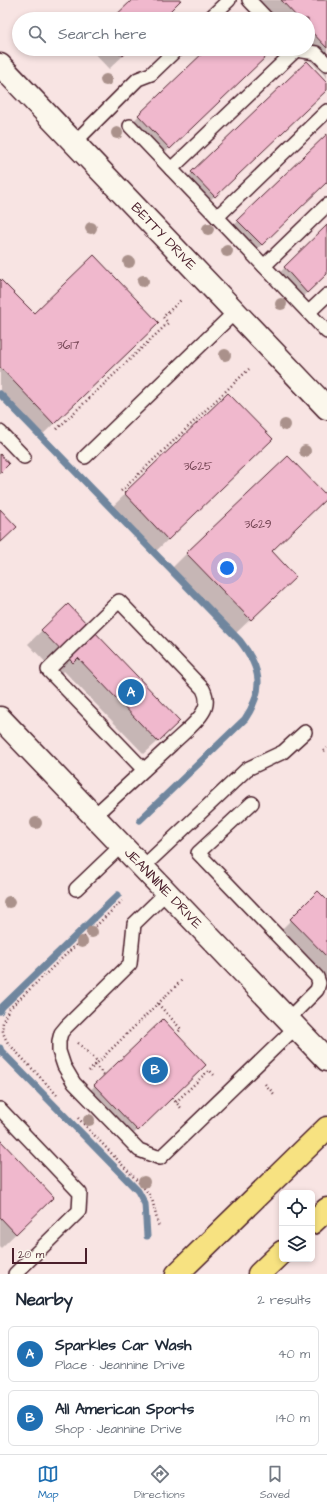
<!DOCTYPE html>
<meta charset="utf-8">
<style>
body{margin:0;font-family:"Architects Daughter",sans-serif;background:#f2f2f3;color:#1f2937}
.controls{position:absolute;right:12px;bottom:12px;display:grid;overflow:hidden;border-radius:6px;box-shadow:0 2px 6px #0003}
.controls button{width:36px;height:36px;display:grid;place-items:center;padding:0;border:0;border-bottom:1px solid #e0e1e3;background:#fff;color:#1f2937;font:20px sans-serif}
.scale{position:absolute;left:12px;bottom:10px;width:75px;box-sizing:border-box;padding-left:4px;border:2px solid #4a1f2b;border-top:0;font-size:11px;line-height:14px;white-space:nowrap;color:#4a1f2b;-webkit-text-stroke:3px #fbf7ec;paint-order:stroke}
.you{position:absolute;left:227px;top:568px;width:14px;height:14px;margin:-10px;border:3px solid #fff;border-radius:50%;background:#1a73e8;box-shadow:0 0 0 6px #1a73e833}
.badge{display:grid;place-items:center;width:26px;height:26px;border-radius:50%;background:#1f6fb2;color:#fff;font-size:13px;font-weight:700}
.pin{position:absolute;translate:-50% -50%;border:2px solid #fff;box-shadow:0 1px 4px #0006}
.list{margin:0;padding:0;list-style:none}
h2{display:flex;justify-content:space-between;align-items:center;height:52px;margin:0;padding:0 16px;font-size:17px}
h2 small{font-size:13px;font-weight:400;color:#747a83}
.list li{display:grid;grid-template-columns:26px 1fr auto;gap:12px;align-items:center;box-sizing:border-box;height:56px;margin:0 8px 8px;padding:0 8px;border:1px solid #e0e1e3;border-radius:6px}
.list b{display:block;font-size:15px;white-space:nowrap}
.list p{margin:0;font-size:13px;white-space:nowrap;color:#747a83}
.list em{font-size:13px;font-style:normal;color:#747a83}
.icon{flex:none;width:22px;height:22px;fill:none;stroke:currentColor;stroke-width:2;stroke-linecap:round;stroke-linejoin:round}
.map{position:relative;flex:none;width:327px;height:1274px;overflow:hidden}
.search{position:absolute;background:#fff;box-shadow:0 2px 6px #0003;left:12px;right:12px;top:12px;height:44px;display:flex;align-items:center;gap:10px;box-sizing:border-box;padding:0 14px;border-radius:22px;color:#747a83;font-size:15px}
.sheet{height:180px;background:#fff}
nav{display:flex;justify-content:space-around;align-items:center;box-sizing:border-box;height:56px;border-top:1px solid #e0e1e3;background:#fff;font-size:11px;color:#747a83}
nav a{display:grid;justify-items:center;gap:2px}
nav .on{color:#1f6fb2}
.map>svg:first-child{display:block}
.shadow{fill:#0003}
.lines{fill:none;stroke-linecap:round;stroke-linejoin:round}
.stream{stroke:#70869e;stroke-width:7}
.building{fill:#f0b8cd;stroke:#4a1f2b}
.lane-casing{stroke:#4a1f2b;stroke-width:16}
.street-casing{stroke:#4a1f2b;stroke-width:25}
.highway-casing{stroke:#4a1f2b;stroke-width:25}
.path{stroke:#4a1f2b;stroke-width:2.5;stroke-dasharray:1 3;stroke-linecap:butt}
.lane{stroke:#fbf7ec;stroke-width:13}
.street{stroke:#fbf7ec;stroke-width:22}
.highway{stroke:#f7e281;stroke-width:22}
.tree{fill:#aa918b}
.labels{text-anchor:middle;dominant-baseline:central;stroke-width:3.5;stroke-linejoin:round;paint-order:stroke}
.number-label{font-size:12px;fill:#744554}
.street-label{font-size:14px;fill:#4a1f2b;stroke:#fbf7ec}
</style>
<div class="map">
<svg width="327" height="1274" viewBox="0 0 327 1274">
<rect width="100%" height="100%" fill="#f8e4e3"/>
<filter id="ink" filterUnits="userSpaceOnUse"><feTurbulence type="fractalNoise" baseFrequency=".025" numOctaves="2"/><feDisplacementMap in="SourceGraphic" scale="8" xChannelSelector="R" yChannelSelector="G"/><feConvolveMatrix kernelMatrix="1 2 1 2 8 2 1 2 1" color-interpolation-filters="sRGB"/></filter>
<g filter="url(#ink)">
<g class="shadow">
<polygon points="252,0 327,0 327,78 299,49 308,49 308,19 270,19"/>
<polygon points="90,49 130,49 109,69"/>
<polygon points="209,49 263,49 254,67 156,161 125,129"/>
<polygon points="327,84 327,88 316,99 201,209 179,186 192,173"/>
<polygon points="327,135 327,181 248,258 225,234"/>
<polygon points="327,227 327,273 294,305 271,281"/>
<polygon points="0,280 33,315 143,338 39,438 0,398"/>
<polygon points="228,395 256,454 153,554 110,509"/>
<polygon points="271,551 280,591 235,634 172,568 187,553"/>
<polygon points="68,605 166,734 144,754 64,671 59,676 28,644"/>
<polygon points="327,902 327,984 278,933 291,920"/>
<polygon points="163,1020 192,1078 124,1143 81,1099"/>
<polygon points="0,1142 38,1212 1,1248 0,1247"/>
</g>
<g class="lines">
<g class="stream">
<path d="M0 394 240 641C261 668 265 689 245 719L140 820"/>
<polyline points="0,1011 2,1007 118,895"/>
<polyline points="0,1048 1,1051 138,1191 145,1204 147,1236"/>
</g>
</g>
<g class="building">
<polygon points="132,0 181,0 162,19 112,19"/>
<polygon points="281,0 327,0 327,48 308,28 308,19 299,19"/>
<polygon points="115,49 130,49 123,56"/>
<polygon points="207,49 264,49 269,54 170,149 138,115"/>
<polygon points="307,61 327,82 327,90 215,197 191,172"/>
<polygon points="327,134 327,182 262,245 237,220"/>
<polygon points="327,225 327,274 307,293 284,267"/>
<polygon points="94,255 159,323 54,424 0,367 0,279 34,313"/>
<polygon points="228,393 273,439 168,540 124,493"/>
<polygon points="0,454 9,464 0,473"/>
<polygon points="288,456 327,496 327,498 272,551 296,577 251,620 186,553"/>
<polygon points="0,509 17,527 0,543"/>
<polygon points="68,604 180,721 158,742 78,658 73,663 41,630"/>
<polygon points="318,891 327,900 327,957 290,919"/>
<polygon points="163,1019 206,1065 138,1131 94,1085"/>
<polygon points="0,1140 54,1197 16,1234 0,1217"/>
</g>
<g class="lines">
<defs>
<g id="lane">
<polyline points="249,0 267,19"/>
<polyline points="209,19 229,0"/>
<polyline points="295,49 296,50 171,169 327,332"/>
<polyline points="296,50 316,53 327,64"/>
<polyline points="130,126 171,169"/>
<polyline points="74,143 138,79 151,74 177,49"/>
<polyline points="217,217 327,111"/>
<polyline points="264,266 327,205"/>
<polyline points="309,312 327,295"/>
<polyline points="0,432 24,457"/>
<polyline points="85,457 235,312"/>
<polyline points="252,803 198,853 317,977 319,983 317,990 288,1019"/>
<path d="M94 816C120 792 145 769 171 745 181 735 197 723 203 712 208 704 207 697 203 689L119 601 48 670 144 770"/>
<polyline points="143,867 247,769 283,752 305,732"/>
<polyline points="76,889 122,845"/>
<polyline points="167,892 134,924 130,964 66,1027 61,1033 59,1041 59,1051 64,1066 74,1083 139,1150 160,1158 296,1027"/>
<polyline points="0,1109 80,1193 79,1211 15,1274"/>
</g>
<g id="street">
<path id="s1" d="M0 65 327 408"/>
<path id="s2" d="M0 718 327 1060"/>
</g>
<g id="highway">
<polyline points="312,1223 327,1209"/>
<polyline points="177,1274 327,1128"/>
<polyline points="259,1274 282,1252"/>
</g>
</defs>
<use href="#lane" class="lane-casing"/>
<use href="#street" class="street-casing"/>
<use href="#highway" class="highway-casing"/>
<g class="path">
<polyline points="57,429 168,323 163,317 182,299"/>
<polyline points="121,491 249,369"/>
<polyline points="324,751 327,748"/>
<polyline points="158,1004 181,1029 177,1033"/>
<polyline points="78,1043 98,1062"/>
<polyline points="95,1065 104,1075"/>
<polyline points="89,1071 183,979"/>
<polyline points="265,1084 274,1094"/>
<path d="M57 1095 8 1043C0 1029 1 1023 9 1009L122 901"/>
<polyline points="172,1098 182,1109"/>
<polyline points="176,1102 209,1070 216,1077"/>
<polyline points="78,1118 145,1189 152,1199 159,1228"/>
</g>
<use href="#lane" class="lane"/>
<use href="#street" class="street"/>
<use href="#highway" class="highway"/>
</g>
<g class="tree">
<circle cx="106" cy="80" r="6"/>
<circle cx="117" cy="133" r="6"/>
<circle cx="91" cy="228" r="6"/>
<circle cx="208" cy="229" r="6"/>
<circle cx="227" cy="251" r="6"/>
<circle cx="129" cy="262" r="6"/>
<circle cx="143" cy="281" r="6"/>
<circle cx="281" cy="304" r="6"/>
<circle cx="225" cy="355" r="6"/>
<circle cx="285" cy="425" r="6"/>
<circle cx="305" cy="451" r="6"/>
<circle cx="36" cy="823" r="6"/>
<circle cx="9" cy="902" r="6"/>
<circle cx="92" cy="932" r="6"/>
<circle cx="82" cy="942" r="6"/>
<circle cx="89" cy="1120" r="6"/>
<circle cx="144" cy="1182" r="6"/>
</g>
</g>
<g class="labels">
<g class="number-label">
<text x="68" y="345">3617</text>
<text x="198" y="466">3625</text>
<text x="258" y="524">3629</text>
</g>
<g class="street-label">
<text stroke="none"><textPath href="#s1" startOffset="237">BETTY DRIVE</textPath></text>
<text stroke="none"><textPath href="#s2" startOffset="236">JEANNINE DRIVE</textPath></text>
</g>
</g>
</svg>
<div class="controls">
<button><svg class="icon" aria-label="locate" viewBox="0 0 24 24"><circle cx="12" cy="12" r="6"/><path d="M12 2v4M12 18v4M2 12h4M18 12h4"/></svg></button>
<button><svg class="icon" aria-label="layers" viewBox="0 0 24 24"><path d="M12 4l9 5-9 5-9-5zM3 14l9 5 9-5"/></svg></button>
</div>
<div class="scale">20 m</div>
<div class="you"></div>
<div class="pin badge" style="left:131px;top:692px">A</div>
<div class="pin badge" style="left:155px;top:1070px">B</div>
<div class="search"><svg class="icon" aria-label="search" viewBox="0 0 24 24"><circle cx="10" cy="10" r="6"/><path d="M15 15l6 6"/></svg>Search here</div>
</div>
<section class="sheet">
<h2>Nearby<small>2 results</small></h2>
<ul class="list">
<li><span class="badge">A</span><div><b>Sparkles Car Wash</b><p>Place · Jeannine Drive</p></div><em>40 m</em></li>
<li><span class="badge">B</span><div><b>All American Sports</b><p>Shop · Jeannine Drive</p></div><em>140 m</em></li>
</ul>
</section>
<nav>
<a class="on"><svg class="icon" aria-label="map" viewBox="0 0 24 24"><path d="M3 6l6-2 6 2 6-2v14l-6 2-6-2-6 2zM9 4v14M15 6v14"/></svg>Map</a>
<a><svg class="icon" aria-label="directions" viewBox="0 0 24 24"><path d="M12 3l9 9-9 9-9-9zM9 14v-3h6M13 9l2 2-2 2"/></svg>Directions</a>
<a><svg class="icon" aria-label="saved" viewBox="0 0 24 24"><path d="M7 4h10v16l-5-4-5 4z"/></svg>Saved</a>
</nav>
